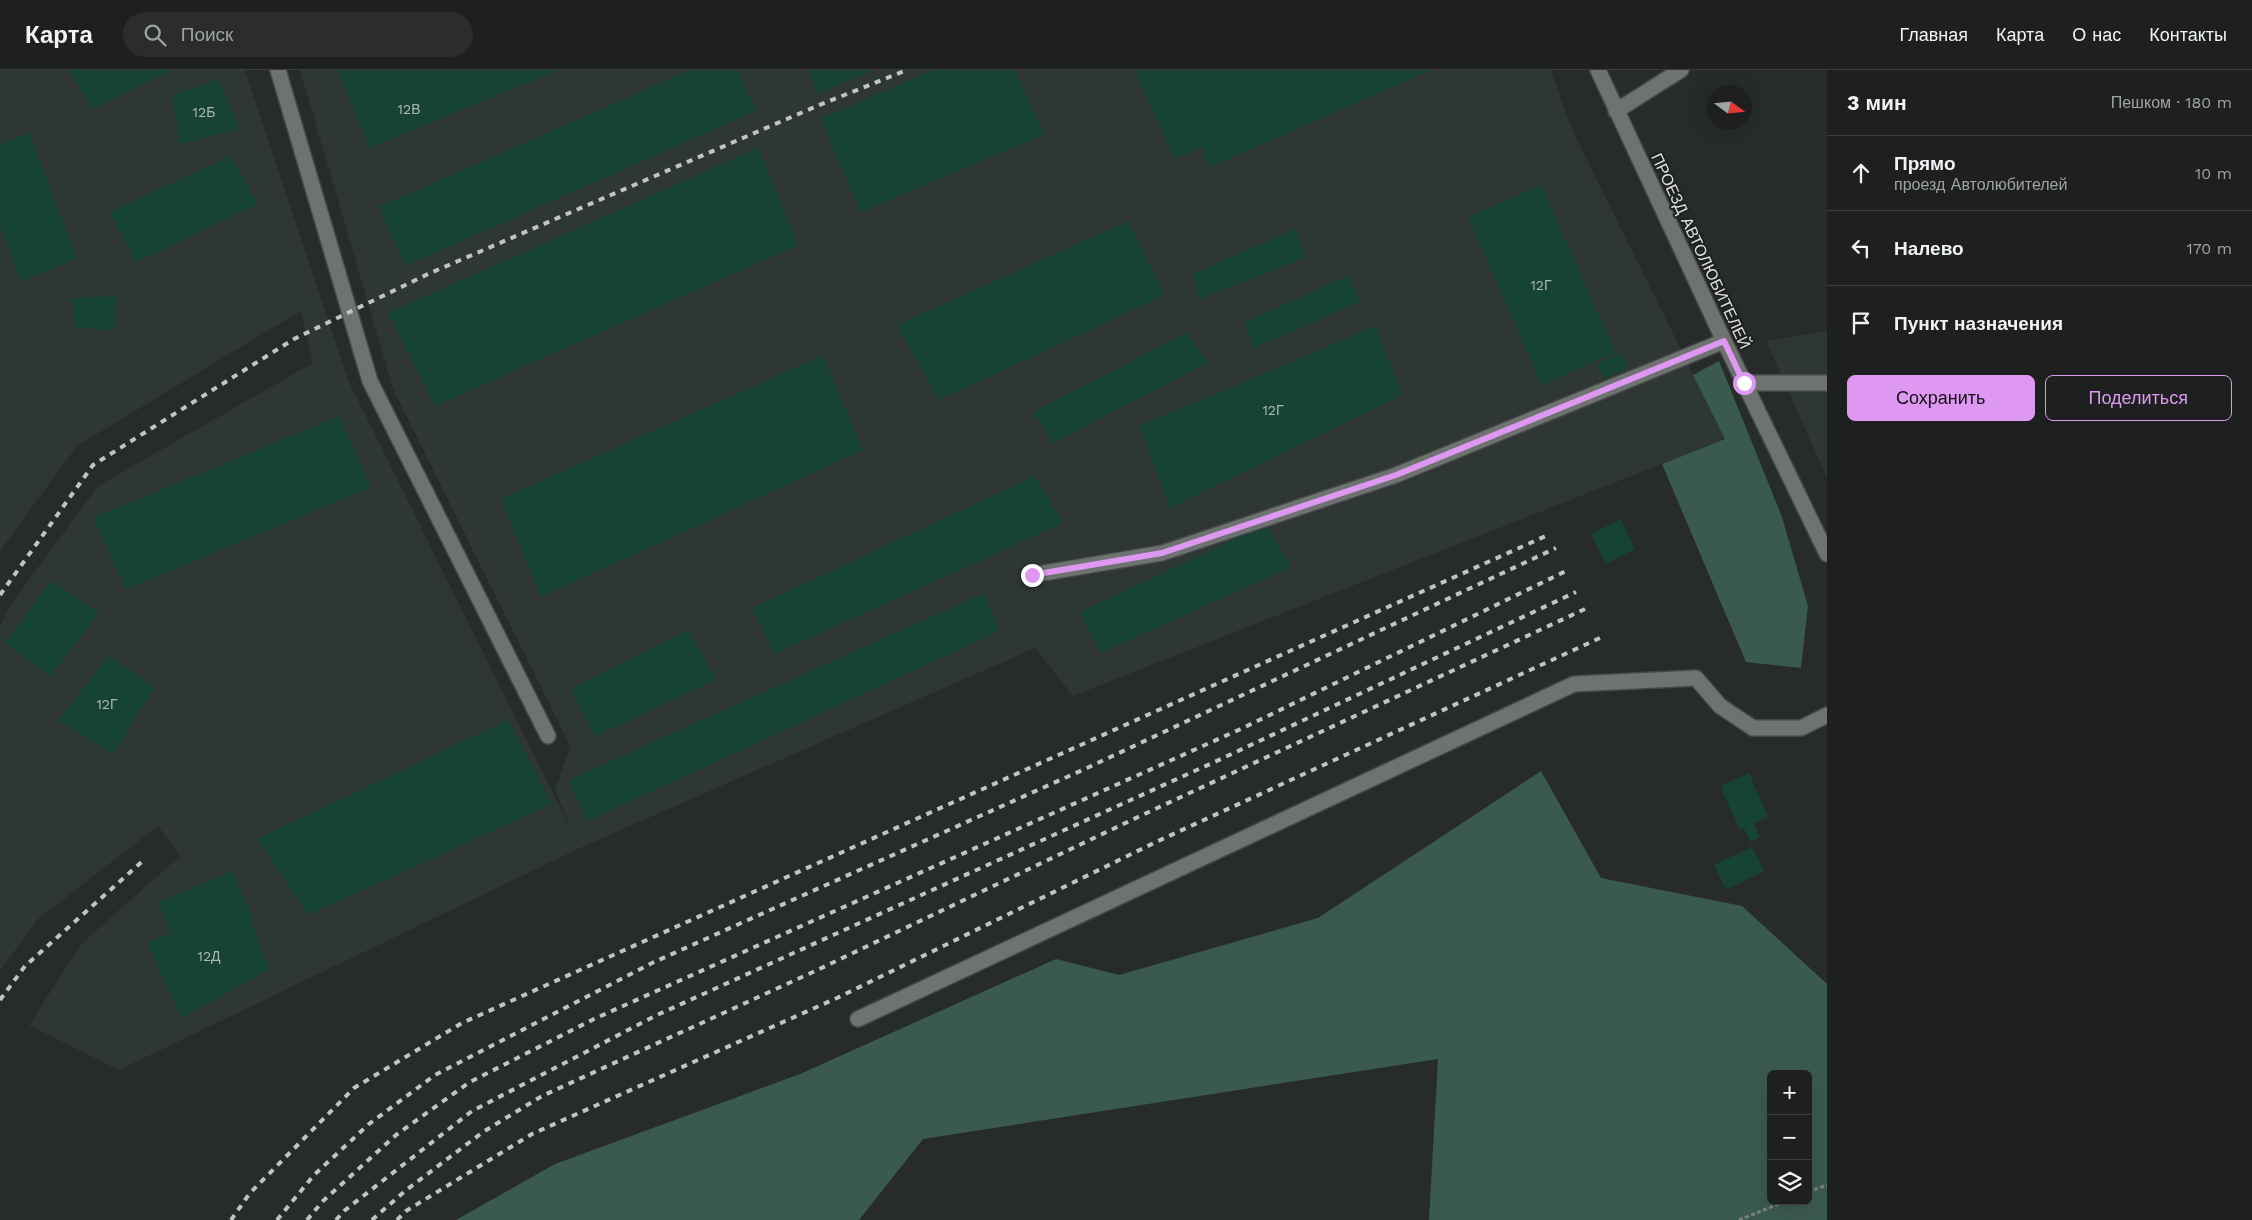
<!DOCTYPE html>
<html lang="ru">
<meta charset="utf-8">
<style>
body{margin:0;font-family:"Work Sans",sans-serif;background:#2a2d2c;color:#f1f3f6}
.controls{position:absolute;right:15px;bottom:15px;display:grid;overflow:hidden;border-radius:8px;box-shadow:0 5px 20px #0002}
.controls button{width:45px;height:45px;display:grid;place-items:center;padding:0;border:0;border-bottom:1px solid #3b3e3d;background:#1d201f;color:#f1f3f6;font:25px sans-serif}
.compass{position:absolute;left:1707px;top:15px;width:45px;height:45px;border-radius:50%;background:#1d201f;box-shadow:0 5px 20px #0002;rotate:105deg}
.stop{position:absolute;width:15px;height:15px;margin:-11px;border:4px solid #df98f2;border-radius:50%;background:#fff}
.stop.end{background:#df98f2;border-color:#fff;box-shadow:0 1px 5px #0008}
.list{margin:0;padding:0;list-style:none}
h2{display:flex;justify-content:space-between;align-items:center;height:65px;margin:0;padding:0 20px;font-size:21px}
h2 small{font-size:16px;font-weight:400;color:#a0a3a4}
.list li{display:grid;grid-template-columns:32px 1fr auto;gap:15px;align-items:center;box-sizing:border-box;height:75px;padding:0 20px;border-top:1px solid #3b3e3d}
.list b{display:block;font-size:19px;white-space:nowrap}
.list p{margin:0;font-size:16px;white-space:nowrap;color:#a0a3a4}
.list em{font-size:16px;font-style:normal;color:#a0a3a4}
.actions{display:flex;gap:10px;padding:15px 20px}
.actions a{flex:1;padding:11px 0;border:1px solid #df98f2;border-radius:8px;text-align:center;font-size:18px;color:#df98f2}
.actions .main{background:#df98f2;color:#111}
.icon{flex:none;width:28px;height:28px;fill:none;stroke:currentColor;stroke-width:2;stroke-linecap:round;stroke-linejoin:round}
.map{position:relative;flex:none;width:1827px;height:1150px;overflow:hidden}
header{display:flex;align-items:center;gap:30px;box-sizing:border-box;height:70px;padding:0 25px;background:#1d201f;border-bottom:1px solid #3b3e3d}
header strong{font-size:24px}
nav{display:flex;gap:28px;margin-inline-start:auto;font-size:18px}
.search{width:350px;height:45px;background:#2a2d2c;display:flex;align-items:center;gap:12px;box-sizing:border-box;padding:0 18px;border-radius:28px;color:#a0a3a4;font-size:19px}
main{display:flex}
aside{flex:1;background:#1d201f}
.map>svg:first-child{display:block}
.built{fill:#2e3734}
.green{fill:#3b5a4e;fill-rule:evenodd}
.building{fill:#164335}
.lines{fill:none;stroke-linecap:round;stroke-linejoin:round}
.minor-casing{stroke:#454847;stroke-width:18}
.path{stroke:#7c807e;stroke-width:3;stroke-dasharray:4 2.5;stroke-linecap:butt}
.minor{stroke:#6e7270;stroke-width:15}
.rail{stroke:#c1c4c3;stroke-width:4;stroke-dasharray:6 6;stroke-linecap:butt}
.route{stroke:#df98f2;stroke-width:6}
.labels{text-anchor:middle;dominant-baseline:central;stroke-width:4;stroke-linejoin:round;paint-order:stroke}
.number-label{font-size:14px;fill:#abb9b4}
.street-label{font-size:16px;fill:#dde0df;stroke:#1e2120}
</style>
<header>
<strong>Карта</strong>
<div class="search"><svg class="icon" aria-label="search" viewBox="0 0 24 24"><circle cx="10" cy="10" r="6"/><path d="M15 15l6 6"/></svg>Поиск</div>
<nav><a>Главная</a><a>Карта</a><a>О нас</a><a>Контакты</a></nav>
</header>
<main>
<div class="map">
<svg width="1827" height="1150" viewBox="0 0 1827 1150">
<rect width="100%" height="100%" fill="#272b29"/>
<g class="built">
<polygon points="0,0 245,0 349,312 573,763 555,721 570,676 393,319 300,0 1551,0 1571,57 1725,369 1073,626 1035,578 580,778 119,1000 29,955 82,873 180,786 158,756 38,849 0,901 0,558 8,538 98,416 313,293 301,241 77,376 0,481"/>
<polygon points="1827,261 1827,408 1766,271"/>
</g>
<g class="green">
<polygon points="1719,291 1782,447 1808,536 1801,598 1746,592 1662,394 1725,369 1693,305"/>
<path d="M1541 701 1601 808 1742 836 1827 914V1150H1429L1438 989 923 1069 859 1150H456L555 1094 800 1004 1056 889 1119 905 1318 848ZM1771 1004H1808V1131H1771Z"/>
</g>
<g class="building">
<polygon points="69,0 173,0 92,39"/>
<polygon points="337,0 558,0 370,78"/>
<polygon points="690,0 738,0 756,41 405,196 379,137"/>
<polygon points="808,0 874,0 818,24"/>
<polygon points="934,0 1014,0 1045,64 861,142 820,49"/>
<polygon points="1135,0 1431,0 1210,97 1201,77 1174,89"/>
<polygon points="219,9 239,59 180,74 172,25"/>
<polygon points="29,63 77,188 21,212 0,156 0,74"/>
<polygon points="758,78 798,175 435,336 388,243"/>
<polygon points="231,86 258,134 136,192 109,142"/>
<polygon points="1541,115 1615,282 1542,315 1468,147"/>
<polygon points="1128,151 1165,225 939,330 897,255"/>
<polygon points="1295,159 1307,187 1199,229 1192,204"/>
<polygon points="1349,205 1360,232 1253,278 1245,252"/>
<polygon points="117,226 114,261 74,257 72,228"/>
<polygon points="1376,256 1402,325 1170,438 1139,356"/>
<polygon points="1186,263 1209,292 1053,373 1033,342"/>
<polygon points="1621,282 1628,298 1604,309 1597,294"/>
<polygon points="823,285 863,380 541,527 501,429"/>
<polygon points="339,346 371,417 126,519 93,448"/>
<polygon points="1035,406 1063,453 774,584 752,538"/>
<polygon points="1621,449 1635,479 1606,494 1591,464"/>
<polygon points="1266,454 1291,497 1101,583 1080,542"/>
<polygon points="51,511 99,543 50,607 5,573"/>
<polygon points="984,523 999,561 588,751 568,710"/>
<polygon points="689,560 716,610 595,666 571,619"/>
<polygon points="109,585 154,618 113,684 58,650"/>
<polygon points="508,650 552,734 308,845 257,769"/>
<polygon points="1749,703 1768,747 1754,754 1760,767 1750,772 1744,758 1740,760 1720,716"/>
<polygon points="1752,777 1764,801 1726,820 1714,795"/>
<polygon points="232,801 253,847 251,853 270,899 181,948 147,872 171,863 158,832"/>
</g>
<g class="lines">
<defs>
<g id="minor">
<polyline points="278,0 370,311 548,666"/>
<polyline points="1598,0 1724,271 1827,484"/>
<polyline points="1616,41 1681,0"/>
<polyline points="1744,313 1827,313"/>
<polyline points="1032,505 1162,483 1396,405 1724,271"/>
<polyline points="858,949 1574,614 1696,608 1720,636 1753,658 1801,658 1827,645"/>
</g>
</defs>
<use href="#minor" class="minor-casing"/>
<g class="path">
<polyline points="1808,1122 1827,1115"/>
<polyline points="1739,1150 1786,1131"/>
</g>
<use href="#minor" class="minor"/>
<g class="rail">
<polyline points="0,525 93,395 294,269 428,204 817,36 907,0"/>
<polyline points="0,930 25,896 145,789"/>
<polyline points="231,1150 250,1123 354,1018 462,953 1548,465"/>
<polyline points="277,1150 314,1105 369,1054 435,1005 652,893 1087,698 1556,478"/>
<polyline points="307,1150 323,1131 396,1065 470,1012 594,949 1243,658 1566,501"/>
<polyline points="336,1150 344,1141 472,1041 657,945 1221,689 1576,522"/>
<polyline points="372,1150 405,1121 483,1062 542,1026 813,902 1138,747 1585,539"/>
<polyline points="397,1150 406,1141 532,1064 837,928 1156,772 1602,567"/>
</g>
</g>
<g class="lines">
<polyline class="route" points="1032,505 1162,483 1396,405 1724,271 1744,313"/>
</g>
<g class="labels">
<g class="number-label">
<text x="409" y="39">12В</text>
<text x="204" y="42">12Б</text>
<text x="1541" y="215">12Г</text>
<text x="1273" y="340">12Г</text>
<text x="107" y="634">12Г</text>
<text x="209" y="886">12Д</text>
</g>
<g class="street-label">
<text transform="translate(1701 181) rotate(65)">ПРОЕЗД АВТОЛЮБИТЕЛЕЙ</text>
</g>
</g>
</svg>
<div class="controls">
<button>+</button>
<button>−</button>
<button><svg class="icon" aria-label="layers" viewBox="0 0 24 24"><path d="M12 4l9 5-9 5-9-5zM3 14l9 5 9-5"/></svg></button>
</div>
<svg class="compass" viewBox="-18 -18 36 36"><path d="M0-13l5 13h-10z" fill="#e53935"/><path d="M0 13l5-13h-10z" fill="#a0a3a4"/></svg>
<div class="stop" style="left:1744px;top:313px"></div>
<div class="stop end" style="left:1032px;top:505px"></div>
</div>
<aside>
<h2>3 мин<small>Пешком · 180 m</small></h2>
<ul class="list">
<li><svg class="icon" aria-label="ahead" viewBox="0 0 24 24"><path d="M12 20V5M6 11l6-6 6 6"/></svg><div><b>Прямо</b><p>проезд Автолюбителей</p></div><em>10 m</em></li>
<li><svg class="icon" aria-label="left" viewBox="0 0 24 24"><path d="M17 20v-9H6M10 6l-5 5 5 5"/></svg><div><b>Налево</b></div><em>170 m</em></li>
<li><svg class="icon" aria-label="arrive" viewBox="0 0 24 24"><path d="M6 21V4h12l-3 4 3 4H6"/></svg><div><b>Пункт назначения</b></div></li>
</ul>
<div class="actions"><a class="main">Сохранить</a><a>Поделиться</a></div>
</aside>
</main>
